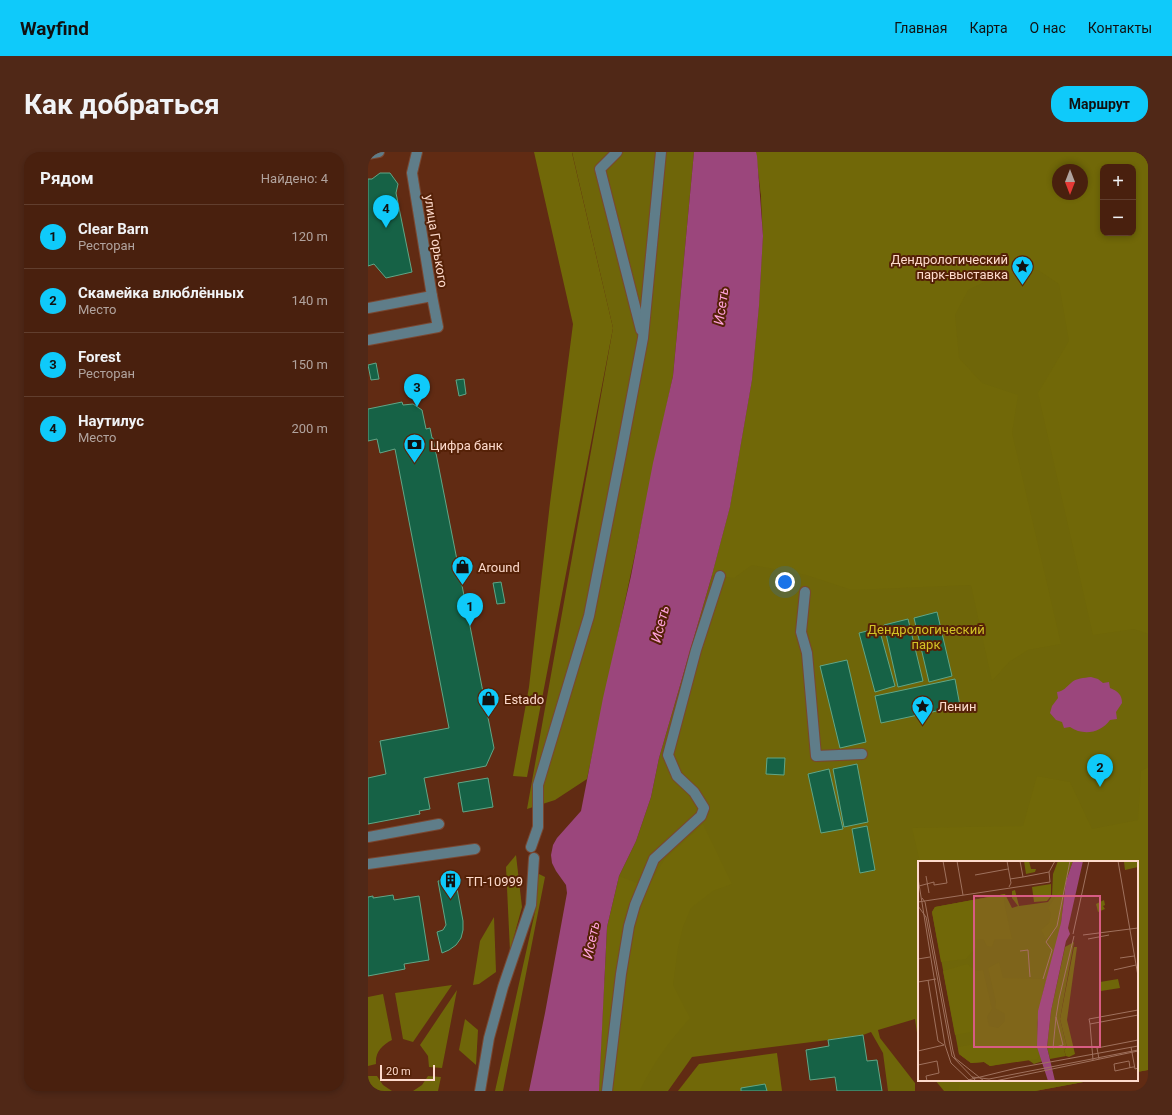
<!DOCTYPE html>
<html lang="ru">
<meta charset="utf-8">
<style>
body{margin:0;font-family:Roboto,sans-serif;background:#502817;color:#f1f3f6}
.controls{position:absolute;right:12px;top:12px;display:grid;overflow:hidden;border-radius:8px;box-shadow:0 2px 6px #0003}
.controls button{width:36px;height:36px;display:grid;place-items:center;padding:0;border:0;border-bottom:1px solid #613e2e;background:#49200e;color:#f1f3f6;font:20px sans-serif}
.compass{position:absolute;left:684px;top:12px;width:36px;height:36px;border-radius:50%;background:#49200e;box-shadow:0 2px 6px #0003;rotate:180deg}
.scale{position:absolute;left:12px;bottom:10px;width:55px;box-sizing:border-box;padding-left:4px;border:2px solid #fddacc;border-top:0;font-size:11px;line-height:14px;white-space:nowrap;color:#fddacc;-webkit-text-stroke:3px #552107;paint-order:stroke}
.you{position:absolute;left:417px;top:430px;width:14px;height:14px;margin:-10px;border:3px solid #fff;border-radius:50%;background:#1a73e8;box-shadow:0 0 0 6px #1a73e833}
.badge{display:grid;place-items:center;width:26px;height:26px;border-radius:50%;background:#0fcafa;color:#111;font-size:13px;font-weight:700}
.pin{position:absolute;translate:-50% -33px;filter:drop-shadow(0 1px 2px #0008)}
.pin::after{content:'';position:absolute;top:21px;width:14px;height:12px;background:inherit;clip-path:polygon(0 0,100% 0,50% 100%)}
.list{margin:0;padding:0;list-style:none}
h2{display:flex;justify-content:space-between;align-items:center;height:52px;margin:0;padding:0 16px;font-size:17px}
h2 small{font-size:13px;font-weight:400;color:#b1a39e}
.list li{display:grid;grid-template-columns:26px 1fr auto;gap:12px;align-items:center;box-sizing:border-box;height:64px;padding:0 16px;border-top:1px solid #613e2e}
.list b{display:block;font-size:15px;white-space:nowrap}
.list p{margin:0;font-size:13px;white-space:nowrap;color:#b1a39e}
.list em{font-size:13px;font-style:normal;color:#b1a39e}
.map{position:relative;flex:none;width:780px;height:939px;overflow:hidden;border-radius:16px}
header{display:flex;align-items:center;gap:24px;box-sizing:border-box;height:56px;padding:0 20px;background:#0fcafa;color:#111}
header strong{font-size:19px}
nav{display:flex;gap:22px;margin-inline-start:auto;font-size:14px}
.intro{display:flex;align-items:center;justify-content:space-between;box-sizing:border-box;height:96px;padding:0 24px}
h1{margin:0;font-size:28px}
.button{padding:10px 18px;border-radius:16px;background:#0fcafa;color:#111;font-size:14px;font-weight:700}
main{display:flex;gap:24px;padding:0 24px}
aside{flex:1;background:#49200e;border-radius:16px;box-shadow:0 2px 6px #0003}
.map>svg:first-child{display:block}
.green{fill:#6f6609;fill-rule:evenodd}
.forest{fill:#716808;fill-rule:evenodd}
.water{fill:#9b467c}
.building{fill:#166246;stroke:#60a687}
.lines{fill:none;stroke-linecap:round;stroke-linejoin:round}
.minor-casing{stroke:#7a4731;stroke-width:12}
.minor{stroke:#5f7d89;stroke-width:10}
.labels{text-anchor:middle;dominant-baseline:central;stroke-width:4;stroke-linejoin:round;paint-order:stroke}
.street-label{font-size:13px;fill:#fddacc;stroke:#552107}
.poi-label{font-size:13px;fill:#fddacc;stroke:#552107;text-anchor:start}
.park-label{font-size:13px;fill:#d2c326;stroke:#552107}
.water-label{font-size:14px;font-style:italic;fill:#fea2da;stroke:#552107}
.inset-road{fill:none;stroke:#9f715d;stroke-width:1}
.view{fill:#d75c83;fill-opacity:0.15;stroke:#d75c83;stroke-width:2}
.inset-edge{fill:none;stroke:#fddacc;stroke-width:2}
</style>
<header>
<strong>Wayfind</strong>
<nav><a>Главная</a><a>Карта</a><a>О нас</a><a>Контакты</a></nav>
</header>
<div class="intro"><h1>Как добраться</h1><a class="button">Маршрут</a></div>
<main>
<aside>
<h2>Рядом<small>Найдено: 4</small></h2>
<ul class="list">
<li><span class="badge">1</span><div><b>Clear Barn</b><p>Ресторан</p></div><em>120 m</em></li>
<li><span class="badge">2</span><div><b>Скамейка влюблённых</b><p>Место</p></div><em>140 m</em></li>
<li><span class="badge">3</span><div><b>Forest</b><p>Ресторан</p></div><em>150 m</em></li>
<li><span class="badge">4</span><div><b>Наутилус</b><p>Место</p></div><em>200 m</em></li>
</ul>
</aside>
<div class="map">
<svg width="780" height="939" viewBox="0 0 780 939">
<rect width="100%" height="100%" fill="#612b13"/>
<g class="green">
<polygon points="204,0 326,0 305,224 219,627 187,648 159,657 245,176"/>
<path d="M388 0H780V918L769 920V710H551V895L547 867 510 878 512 886 547 931V939H520L515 901 503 880 495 883 460 888 324 905 300 939H231L236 834 251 724 268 689 283 645 291 606 344 423 362 355 384 228 391 154 395 84 393 43ZM735 15H765V81H735ZM690 18H714V42H690Z"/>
<polygon points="148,703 154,755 142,799 138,715"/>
<polygon points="169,721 177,725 135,939 127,939 169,751"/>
<polygon points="126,765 128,820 111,832 105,833 112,789"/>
<polygon points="84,833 45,890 35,887 27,841"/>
<polygon points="89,838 74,916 61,915 60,904 52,893"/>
<path d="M15 842 24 888C14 893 7 900 8 912L0 914V845Z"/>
<polygon points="97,867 110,878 108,913 91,898"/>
<polygon points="0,924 9,924 15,933 24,939 7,939 0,929"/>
<polygon points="60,924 73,925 70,939 45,939 54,933"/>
<polygon points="567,928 726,928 667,939 576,939"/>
</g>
<g class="forest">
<polygon points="166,0 205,0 204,1 245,176 159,625 145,624 161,535 182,351 205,172"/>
<path d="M388 0H780V482L766 477 725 483 670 241 701 189 691 132 670 118 631 123 600 138 587 163 591 206 614 231 650 243 644 281 693 492 660 498 641 510 624 529 603 433 484 438 438 423 384 413 366 426 344 423 362 355 384 228 391 154 395 84 393 43ZM735 15H765V81H735ZM690 18H714V42H690Z"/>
<polygon points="780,615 780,918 769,920 769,710 552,710 544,676 655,674 669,624 702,630 724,677 770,668 773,619"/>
<path d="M335 672 364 732 345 739 323 756 315 775 310 796 305 833 322 866C302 889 284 912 272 939H231L239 775 251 724 280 735 296 708Z"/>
<polygon points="409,901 414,939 310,939 331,912"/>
<polygon points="592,928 726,928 667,939 590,939"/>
</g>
<g class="water">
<polygon points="326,0 388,0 389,4 395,84 391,154 384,228 362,355 344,423 291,606 283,645 268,689 251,724 239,775 231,939 161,939 177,861 199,741 198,733 188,719 184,711 183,703 185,693 189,686 213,659 235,546 263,424 285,311 305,224"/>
<path d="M723 525 730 527 735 531 741 530 742 536C750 539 754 543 754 551L748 560 749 567 742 568C733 581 715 584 702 575L696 576 694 570 688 568 682 561 684 554 690 546 689 540C696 539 698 535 703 531 708 526 716 526 723 525Z"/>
</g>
<g class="building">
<polygon points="12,21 22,21 30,32 28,41 44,120 18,126 6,112 0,114 0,27 4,27"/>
<polygon points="8,211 11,227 3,228 0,213"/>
<polygon points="96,227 98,242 91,244 88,228"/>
<polygon points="34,250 35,253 45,252 54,258 58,277 62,276 64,286 65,286 126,596 118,614 56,626 62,657 51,659 52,662 0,672 0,626 18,622 12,589 81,576 27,297 12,301 9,287 0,289 0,257"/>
<polygon points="133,430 137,451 129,452 125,431"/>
<polygon points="569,460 584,524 561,530 546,466"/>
<polygon points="540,467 555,529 530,535 516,473"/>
<polygon points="511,476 527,534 507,540 491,481"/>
<polygon points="479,508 498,590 472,596 452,514"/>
<polygon points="587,527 592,554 513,571 507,544"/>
<polygon points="399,606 417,606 416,623 398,622"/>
<polygon points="489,612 500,670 476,675 465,617"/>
<polygon points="461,617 475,677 453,681 440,622"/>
<polygon points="120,626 125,655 95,660 90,631"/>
<polygon points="499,674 507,718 492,721 484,677"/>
<polygon points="87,726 95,769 95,778 93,786 88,793 81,798 74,801 69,780 75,778 78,773 70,729"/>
<polygon points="25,743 26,748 51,744 61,808 36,812 37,817 0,824 0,745 5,744 5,746"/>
<polygon points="495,883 499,909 509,908 514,939 469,939 467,925 442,928 438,898 461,894 460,888"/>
<polygon points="397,932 399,939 373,939 373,936"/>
</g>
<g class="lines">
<defs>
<g id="minor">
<polyline points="249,0 232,17 273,178"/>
<polyline points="0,2 11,0"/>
<polyline points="0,156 64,144 44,21 49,0"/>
<polyline points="0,188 70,175 64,144"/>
<polyline points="437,440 433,480 439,501 448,604 494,602"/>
<polyline points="0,685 71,672"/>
<polyline points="163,695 170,675 170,633 221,464 253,302 275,186 293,0"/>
<polyline points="0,712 107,697"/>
<polyline points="112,939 121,886 135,835 163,753 166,706"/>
<polyline points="239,939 253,822 261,774 267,753 286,707 333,664 336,656 326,640 309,624 300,603 328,498 352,424"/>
</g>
</defs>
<use href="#minor" class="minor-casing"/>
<use href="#minor" class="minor"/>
</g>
<defs>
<symbol id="sight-pin" viewBox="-11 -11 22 30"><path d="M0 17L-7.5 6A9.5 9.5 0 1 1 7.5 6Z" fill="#0fcafa" stroke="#552107"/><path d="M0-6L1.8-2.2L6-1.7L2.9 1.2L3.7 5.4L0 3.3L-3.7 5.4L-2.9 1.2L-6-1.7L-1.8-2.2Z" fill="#111"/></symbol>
<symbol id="bank-pin" viewBox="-11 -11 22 30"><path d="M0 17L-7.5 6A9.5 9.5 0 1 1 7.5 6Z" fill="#0fcafa" stroke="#552107"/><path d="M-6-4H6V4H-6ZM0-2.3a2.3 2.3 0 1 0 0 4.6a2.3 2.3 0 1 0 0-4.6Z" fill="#111"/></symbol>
<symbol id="shop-pin" viewBox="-11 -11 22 30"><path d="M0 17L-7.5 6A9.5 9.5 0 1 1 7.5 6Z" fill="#0fcafa" stroke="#552107"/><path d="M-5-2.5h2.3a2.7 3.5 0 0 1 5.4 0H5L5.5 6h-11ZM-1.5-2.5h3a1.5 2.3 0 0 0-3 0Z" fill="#111"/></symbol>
<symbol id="building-pin" viewBox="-11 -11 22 30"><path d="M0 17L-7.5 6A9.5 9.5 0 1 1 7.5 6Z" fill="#0fcafa" stroke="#552107"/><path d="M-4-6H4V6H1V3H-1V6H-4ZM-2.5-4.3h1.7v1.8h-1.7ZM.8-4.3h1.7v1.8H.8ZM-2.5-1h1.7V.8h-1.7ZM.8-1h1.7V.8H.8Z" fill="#111"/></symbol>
</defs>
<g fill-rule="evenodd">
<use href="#sight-pin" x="642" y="102" width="25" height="34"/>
<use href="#bank-pin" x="34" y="280" width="25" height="34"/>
<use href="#shop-pin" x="82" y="402" width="25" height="34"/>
<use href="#shop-pin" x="108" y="534" width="25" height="34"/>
<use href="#sight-pin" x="542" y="542" width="25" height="34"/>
<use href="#building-pin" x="70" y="716" width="25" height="34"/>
</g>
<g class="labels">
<g class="street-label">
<text transform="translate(68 89) rotate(81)">улица Горького</text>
</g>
<g class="poi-label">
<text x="640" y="107" text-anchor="end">Дендрологический<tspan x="640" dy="15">парк-выставка</tspan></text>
<text x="62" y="293">Цифра банк</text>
<text x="110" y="415">Around</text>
<text x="136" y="547">Estado</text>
<text x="570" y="554">Ленин</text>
<text x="98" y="729">ТП-10999</text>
</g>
<g class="park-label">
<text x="558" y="477">Дендрологический<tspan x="558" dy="15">парк</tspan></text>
</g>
<g class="water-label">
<text transform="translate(353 154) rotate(-82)">Исеть</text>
<text transform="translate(292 472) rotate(-76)">Исеть</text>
<text transform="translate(223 788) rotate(-78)">Исеть</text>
</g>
</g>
<g transform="translate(550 709)">
<rect width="220" height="220" fill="#612b13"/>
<path d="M106 0H111L113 8H118L117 11 108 13ZM140 0H155L148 20 142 70 120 150 119 186 125 200 116 203 109 198 72 205 66 201 53 202 41 193 14 51 17 46 87 33 94 47 100 45 94 37V30L97 29 101 45 130 41 134 35 135 13ZM220 0V6L207 9 206 1ZM186 39 187 44 185 45 187 48 180 51 178 43ZM156 81 142 158 149 186 146 189 148 195 132 198 129 186 133 150 147 86ZM200 118 202 127 183 130 182 121Z" fill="#6f6609"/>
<path d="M133 23V35L129 40 116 41 114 26ZM146 26 142 70 137 68 128 78 123 69 131 62 133 52 130 47 142 28ZM87 33 86 41 94 78H77L74 86 69 85 65 78 58 79V87L48 98 23 101 14 51 17 46ZM156 86H159L149 159 157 193 151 196 148 195 146 189 149 186 142 158ZM81 101 85 117 127 118 119 162 121 195 119 198 72 205 66 201 53 202 41 193 40 186 56 183 53 171 37 174 25 110 49 103 59 110 65 109 74 148 69 156 71 165 80 167 87 160V153L77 147 78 141 70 107Z" fill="#716808"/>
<path d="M155 0H165L150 67 152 73 148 80 133 150 129 186 137 220H130L119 186 120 150 143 62 148 20Z" fill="#9b467c"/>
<path class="inset-road" d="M39 0 45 34M89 0 93 22 91 26M200 0 220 115M57 14 90 8M8 15 11 32M105 16 131 11M0 17 27 184 33 202 52 220M92 18 105 16 102 0M1 25 16 21V24L29 22 25 0M4 37 7 41 35 190 37 197 66 220M0 41 132 21 131 11 137 0M0 45 8 56 34 195 58 220M155 73 171 0M165 74 220 67M170 78 191 74M102 90 110 89 112 116M202 97 216 95M0 98 12 96M196 109 218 104M125 118 134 89 128 81 139 65 152 0M10 119 20 180 26 184M0 121 18 118M138 156 145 184 135 187 138 156 141 138 156 75M172 163 171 158 220 149M213 186 217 208 220 207M0 190 26 184M181 198 179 187 220 179M175 199 172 163 220 154M0 204 19 200 21 212 8 215 9 220M212 207 211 200 196 203 197 210 215 206H216M54 216 71 218 220 189M50 219 99 207 220 185M77 220 220 190"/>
<path class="view" d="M56 35H182V186H56Z"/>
<rect width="220" height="220" class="inset-edge"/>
</g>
</svg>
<div class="controls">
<button>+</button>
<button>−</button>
</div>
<svg class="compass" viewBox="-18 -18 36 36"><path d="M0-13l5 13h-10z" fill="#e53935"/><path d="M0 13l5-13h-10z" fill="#b1a39e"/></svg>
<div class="scale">20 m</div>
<div class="you"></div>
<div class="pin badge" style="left:102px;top:474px">1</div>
<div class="pin badge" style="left:732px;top:635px">2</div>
<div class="pin badge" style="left:49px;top:255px">3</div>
<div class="pin badge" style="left:18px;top:76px">4</div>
</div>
</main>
